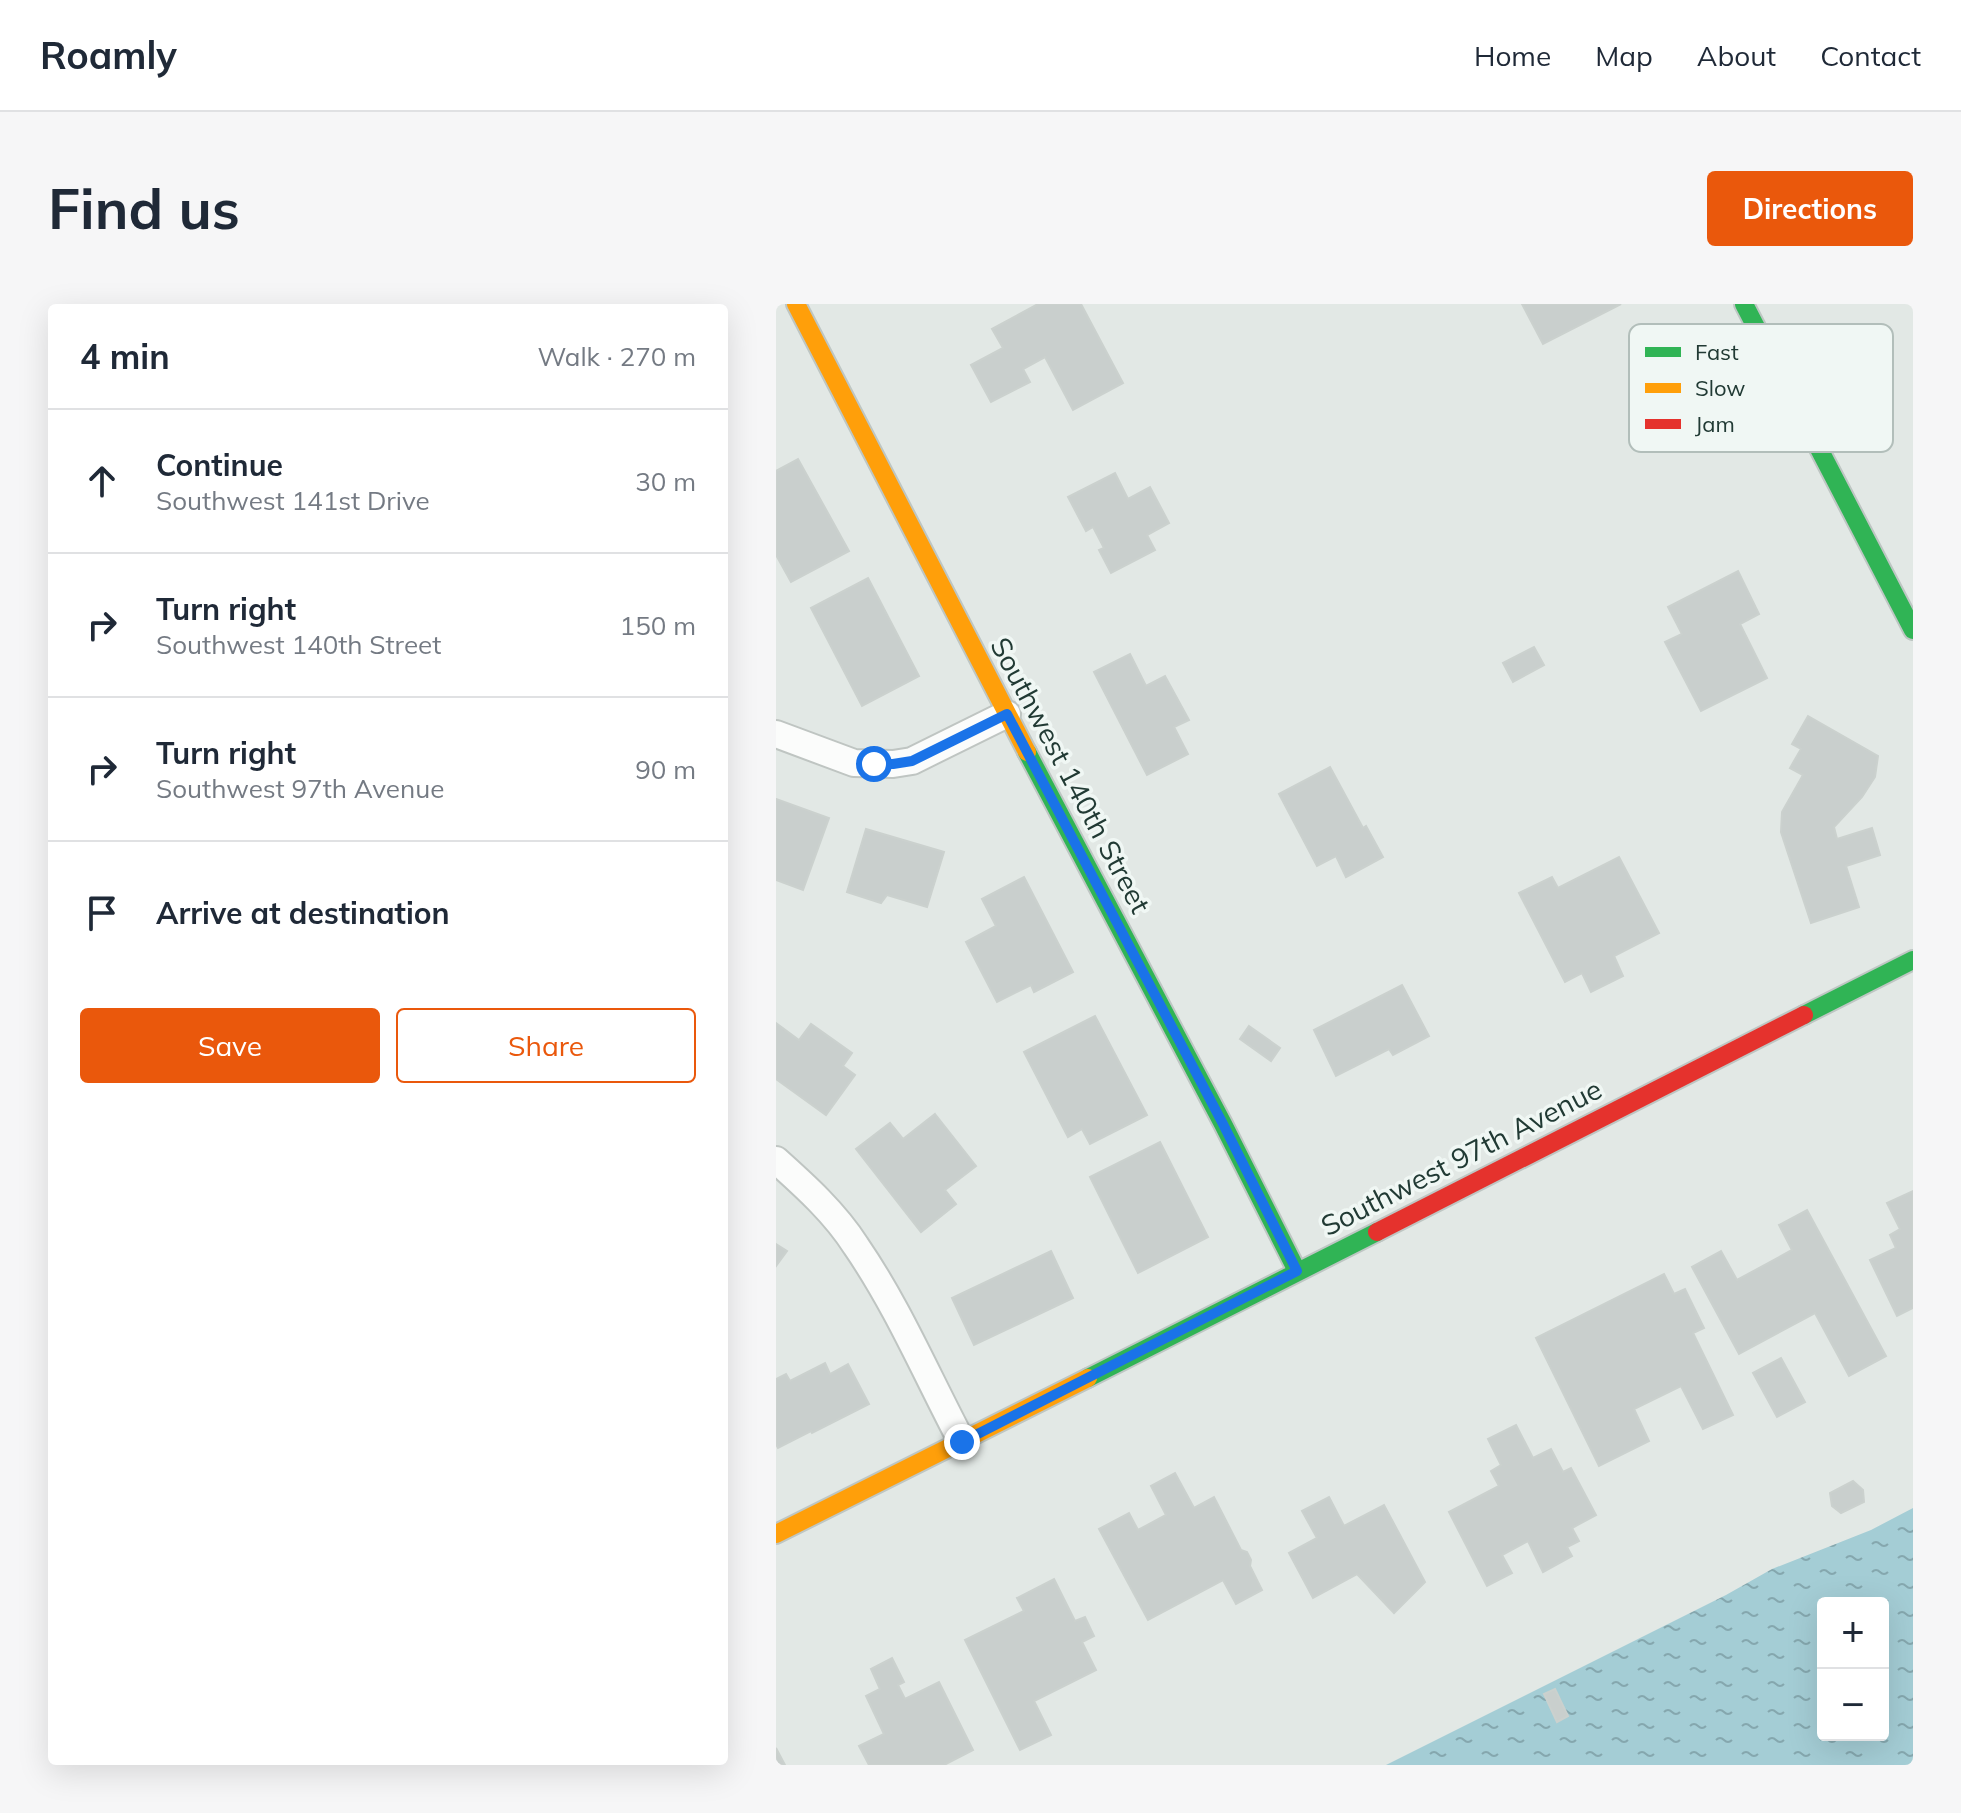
<!DOCTYPE html>
<meta charset="utf-8">
<style>
body{margin:0;font-family:Mulish,sans-serif;background:#f6f6f7;color:#1f2937}
.controls{position:absolute;right:24px;bottom:24px;display:grid;overflow:hidden;border-radius:8px;box-shadow:0 8px 32px #0002}
.controls button{width:72px;height:72px;display:grid;place-items:center;padding:0;border:0;border-bottom:2px solid #e0e1e3;background:#fff;color:#1f2937;font:40px sans-serif}
.stop{position:absolute;width:24px;height:24px;margin:-18px;border:6px solid #1a73e8;border-radius:50%;background:#fff}
.stop.end{background:#1a73e8;border-color:#fff;box-shadow:0 2px 8px #0008}
.list{margin:0;padding:0;list-style:none}
h2{display:flex;justify-content:space-between;align-items:center;height:104px;margin:0;padding:0 32px;font-size:34px}
h2 small{font-size:26px;font-weight:400;color:#747a83}
.list li{display:grid;grid-template-columns:52px 1fr auto;gap:24px;align-items:center;box-sizing:border-box;height:144px;padding:0 32px;border-top:2px solid #e0e1e3}
.list b{display:block;font-size:30px;white-space:nowrap}
.list p{margin:0;font-size:26px;white-space:nowrap;color:#747a83}
.list em{font-size:26px;font-style:normal;color:#747a83}
.actions{display:flex;gap:16px;padding:24px 32px}
.actions a{flex:1;padding:18px 0;border:2px solid #ea580c;border-radius:8px;text-align:center;font-size:28px;color:#ea580c}
.actions .main{background:#ea580c;color:#fff}
.icon{flex:none;width:44px;height:44px;fill:none;stroke:currentColor;stroke-width:2;stroke-linecap:round;stroke-linejoin:round}
.map{position:relative;flex:none;width:1137px;height:1461px;overflow:hidden;border-radius:8px}
header{display:flex;align-items:center;gap:48px;box-sizing:border-box;height:112px;padding:0 40px;background:#fff;border-bottom:2px solid #e0e1e3}
header strong{font-size:38px}
nav{display:flex;gap:44px;margin-inline-start:auto;font-size:28px}
.intro{display:flex;align-items:center;justify-content:space-between;box-sizing:border-box;height:192px;padding:0 48px}
h1{margin:0;font-size:56px}
.button{padding:20px 36px;border-radius:8px;background:#ea580c;color:#fff;font-size:28px;font-weight:700}
main{display:flex;gap:48px;padding:0 48px}
aside{flex:1;background:#fff;border-radius:8px;box-shadow:0 8px 32px #0002}
.map>svg:first-child{display:block}
.water{fill:url(#water-ripples);fill-rule:evenodd}
.building{fill:#c9cfcd;stroke:#cbd1ce;stroke-width:2}
.lines{fill:none;stroke-linecap:round;stroke-linejoin:round}
.street-casing{stroke:#bfc5c2;stroke-width:30}
.fast-casing{stroke:#bec6c3;stroke-width:22}
.slow-casing{stroke:#bec6c3;stroke-width:22}
.jam-casing{stroke:#bec6c3;stroke-width:22}
.street{stroke:#fbfcfb;stroke-width:26}
.fast{stroke:#30b455;stroke-width:18}
.slow{stroke:#ff9f0a;stroke-width:18}
.jam{stroke:#e5322d;stroke-width:18}
.route{stroke:#1a73e8;stroke-width:10}
.labels{text-anchor:middle;dominant-baseline:central;stroke-width:7;stroke-linejoin:round;paint-order:stroke}
.street-label{font-size:28px;fill:#213a34;stroke:#f0f7f4}
.key{fill:#f0f7f4;stroke:#b2beba;stroke-width:2}
.key-label{font-size:22px;fill:#213a34}
</style>
<header>
<strong>Roamly</strong>
<nav><a>Home</a><a>Map</a><a>About</a><a>Contact</a></nav>
</header>
<div class="intro"><h1>Find us</h1><a class="button">Directions</a></div>
<main>
<aside>
<h2>4 min<small>Walk · 270 m</small></h2>
<ul class="list">
<li><svg class="icon" aria-label="ahead" viewBox="0 0 24 24"><path d="M12 20V5M6 11l6-6 6 6"/></svg><div><b>Continue</b><p>Southwest 141st Drive</p></div><em>30 m</em></li>
<li><svg class="icon" aria-label="right" viewBox="0 0 24 24"><path d="M7 20v-9h11M14 6l5 5-5 5"/></svg><div><b>Turn right</b><p>Southwest 140th Street</p></div><em>150 m</em></li>
<li><svg class="icon" aria-label="right" viewBox="0 0 24 24"><path d="M7 20v-9h11M14 6l5 5-5 5"/></svg><div><b>Turn right</b><p>Southwest 97th Avenue</p></div><em>90 m</em></li>
<li><svg class="icon" aria-label="arrive" viewBox="0 0 24 24"><path d="M6 21V4h12l-3 4 3 4H6"/></svg><div><b>Arrive at destination</b></div></li>
</ul>
<div class="actions"><a class="main">Save</a><a>Share</a></div>
</aside>
<div class="map">
<svg width="1137" height="1461" viewBox="0 0 1137 1461">
<defs>
<pattern id="water-ripples" width="26" height="14" patternUnits="userSpaceOnUse" patternTransform="scale(2)"><rect width="26" height="14" fill="#a4cdd5"/><path d="M2 4q2-2 4 0t4 0M15 11q2-2 4 0t4 0" fill="none" stroke="#85a7ae"/></pattern>
</defs>
<rect width="100%" height="100%" fill="#e2e8e5"/>
<path class="water" d="M1137 1204V1461H610L950 1291 996 1265 1095 1226ZM1047 1299H1107V1431H1047Z"/>
<g class="building">
<polygon points="262,0 305,0 347,79 297,106 269,53 247,65 254,78 215,98 195,61 227,44 216,25"/>
<polygon points="746,0 845,0 767,40"/>
<polygon points="22,155 73,247 15,278 0,251 0,167"/>
<polygon points="339,169 352,195 374,183 393,219 371,231 379,246 335,269 323,246 328,244 317,223 310,227 292,193"/>
<polygon points="962,267 983,310 964,320 991,374 925,407 889,338 906,330 892,303"/>
<polygon points="92,274 143,372 86,402 35,304"/>
<polygon points="758,343 768,361 737,378 727,359"/>
<polygon points="354,350 370,382 389,372 413,416 398,423 412,450 371,471 318,368"/>
<polygon points="1032,412 1102,452 1099,473 1086,493 1058,523 1061,535 1096,524 1104,551 1070,562 1083,603 1035,619 1005,528 1006,508 1027,471 1014,464 1025,445 1016,440"/>
<polygon points="554,463 587,524 590,522 607,553 570,573 560,552 541,562 503,490"/>
<polygon points="0,495 53,514 27,586 0,576"/>
<polygon points="90,525 168,548 151,603 111,591 105,599 71,588"/>
<polygon points="843,553 883,629 838,652 847,672 815,688 806,669 789,678 743,589 776,573 782,584"/>
<polygon points="248,573 297,668 258,688 255,681 221,698 190,638 220,622 206,595"/>
<polygon points="626,681 653,732 617,751 613,745 560,772 538,726"/>
<polygon points="319,712 371,811 314,840 306,825 292,833 248,748"/>
<polygon points="0,719 23,736 35,720 76,749 67,762 79,771 50,811 0,775"/>
<polygon points="473,722 504,744 495,757 464,735"/>
<polygon points="159,810 200,862 169,886 180,900 145,928 80,845 114,819 127,835"/>
<polygon points="384,838 432,933 362,969 314,873"/>
<polygon points="1137,887 1137,1004 1121,1012 1094,956 1120,944 1114,931 1124,925 1111,899"/>
<polygon points="1031,906 1110,1052 1073,1072 1039,1009 963,1050 916,963 945,947 961,976 1016,946 1003,921"/>
<polygon points="0,940 11,947 0,962"/>
<polygon points="275,947 297,994 198,1041 176,994"/>
<polygon points="888,970 898,990 909,985 928,1024 917,1029 957,1111 927,1125 905,1082 858,1105 873,1137 823,1162 760,1034"/>
<polygon points="1005,1054 1029,1098 1001,1113 977,1069"/>
<polygon points="49,1059 54,1070 72,1060 93,1100 36,1129 35,1127 2,1144 0,1140 0,1075 10,1070 14,1077"/>
<polygon points="740,1121 757,1154 775,1145 787,1168 795,1164 820,1211 796,1224 803,1237 791,1243 796,1252 767,1268 752,1237 726,1251 736,1269 711,1282 673,1208 723,1182 715,1167 725,1161 712,1135"/>
<polygon points="399,1169 418,1204 438,1193 465,1246 471,1248 475,1256 474,1262 486,1286 460,1300 447,1276 372,1316 323,1225 353,1209 362,1226 390,1211 375,1182"/>
<polygon points="1077,1177 1087,1186 1088,1198 1065,1209 1056,1202 1054,1189"/>
<polygon points="553,1193 568,1222 608,1201 649,1278 618,1309 581,1270 537,1294 513,1249 541,1234 526,1207"/>
<polygon points="278,1275 299,1317 309,1313 318,1332 306,1338 320,1366 258,1397 275,1431 244,1446 189,1336 248,1307 241,1294"/>
<polygon points="116,1354 128,1378 122,1381 129,1395 163,1378 197,1446 168,1461 93,1461 83,1442 108,1430 90,1392 104,1385 95,1365"/>
<polygon points="779,1385 792,1412 781,1418 768,1390"/>
<polygon points="0,1444 9,1461 0,1461"/>
</g>
<g class="lines">
<defs>
<g id="street">
<polyline points="0,430 78,459 117,460 136,457 231,410"/>
<path d="M0 856C29 882 59 909 80 942 122 1003 151 1072 186 1138"/>
</g>
<g id="fast">
<polyline points="968,0 1137,326"/>
<polyline points="251,448 447,820 521,967"/>
<polyline points="1028,711 1137,656"/>
<polyline points="312,1074 601,928"/>
</g>
<g id="slow">
<polyline points="20,0 251,448"/>
<polyline points="0,1230 312,1074"/>
</g>
<polyline id="jam" points="601,928 1028,711"/>
</defs>
<use href="#street" class="street-casing"/>
<use href="#fast" class="fast-casing"/>
<use href="#slow" class="slow-casing"/>
<use href="#jam" class="jam-casing"/>
<use href="#street" class="street"/>
<use href="#fast" class="fast"/>
<use href="#slow" class="slow"/>
<use href="#jam" class="jam"/>
</g>
<g class="lines">
<polyline class="route" points="98,460 117,460 136,457 231,410 447,820 521,967 186,1138"/>
</g>
<g class="labels">
<g class="street-label">
<text transform="translate(295 471) rotate(62)">Southwest 140th Street</text>
<text transform="translate(685 853) rotate(-27)">Southwest 97th Avenue</text>
</g>
</g>
<rect x="853" y="20" width="264" height="128" rx="12" class="key"/>
<rect x="869" y="43" width="36" height="10" fill="#30b455"/>
<rect x="869" y="79" width="36" height="10" fill="#ff9f0a"/>
<rect x="869" y="115" width="36" height="10" fill="#e5322d"/>
<g class="key-label">
<text x="919" y="56">Fast</text>
<text x="919" y="92">Slow</text>
<text x="919" y="128">Jam</text>
</g>
</svg>
<div class="controls">
<button>+</button>
<button>−</button>
</div>
<div class="stop" style="left:98px;top:460px"></div>
<div class="stop end" style="left:186px;top:1138px"></div>
</div>
</main>
